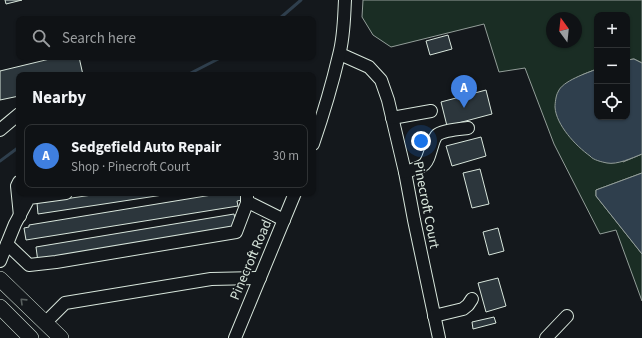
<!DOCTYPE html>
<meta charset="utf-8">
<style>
body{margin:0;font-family:"Source Sans 3",sans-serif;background:#1d2022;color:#f1f3f6}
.controls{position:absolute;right:12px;top:12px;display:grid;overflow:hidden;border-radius:8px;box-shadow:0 1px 3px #0004}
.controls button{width:36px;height:36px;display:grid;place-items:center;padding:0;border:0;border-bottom:1px solid #2f3234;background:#0f1215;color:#f1f3f6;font:20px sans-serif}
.compass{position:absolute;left:546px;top:12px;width:36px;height:36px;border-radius:50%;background:#0f1215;box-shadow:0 1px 3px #0004;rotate:345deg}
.you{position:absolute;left:421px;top:141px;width:14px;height:14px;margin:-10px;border:3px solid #fff;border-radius:50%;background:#1a73e8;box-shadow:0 0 0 6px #1a73e833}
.badge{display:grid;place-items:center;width:26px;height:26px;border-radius:50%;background:#ffb74d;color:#fff;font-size:13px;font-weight:700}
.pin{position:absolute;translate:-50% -33px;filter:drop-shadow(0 1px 2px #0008)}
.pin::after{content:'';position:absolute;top:21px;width:14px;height:12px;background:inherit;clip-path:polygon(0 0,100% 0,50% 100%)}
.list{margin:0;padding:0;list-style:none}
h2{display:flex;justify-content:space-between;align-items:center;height:52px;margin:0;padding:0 16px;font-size:17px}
h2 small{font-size:13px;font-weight:400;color:#9b9ea0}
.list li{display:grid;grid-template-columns:26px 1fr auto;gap:12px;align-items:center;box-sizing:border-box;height:64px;margin:0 8px 8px;padding:0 8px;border:1px solid #2f3234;border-radius:8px}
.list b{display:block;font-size:15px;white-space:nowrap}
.list p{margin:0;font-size:13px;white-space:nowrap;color:#9b9ea0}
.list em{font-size:13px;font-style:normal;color:#9b9ea0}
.icon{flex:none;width:22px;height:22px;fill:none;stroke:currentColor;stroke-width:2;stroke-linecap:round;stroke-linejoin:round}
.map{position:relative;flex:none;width:642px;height:338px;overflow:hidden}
.search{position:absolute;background:#0f1215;box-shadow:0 1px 3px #0004;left:16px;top:16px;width:300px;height:44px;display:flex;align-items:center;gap:10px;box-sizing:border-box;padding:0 14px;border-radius:8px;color:#9b9ea0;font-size:15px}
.panel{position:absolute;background:#0f1215;box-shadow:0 1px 3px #0004;left:16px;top:72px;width:300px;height:124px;border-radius:8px}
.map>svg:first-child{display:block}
.green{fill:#1a2d24;stroke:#939e99;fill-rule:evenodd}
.water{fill:#2f3f4d;stroke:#939e99}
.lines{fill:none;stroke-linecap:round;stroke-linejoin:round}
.stream{stroke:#2f3f4d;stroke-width:3}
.building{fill:#2c363c;stroke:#d8e6dc}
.minor-casing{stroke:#d8e6dc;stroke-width:14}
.major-casing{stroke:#d8e6dc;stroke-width:16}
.minor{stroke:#14181c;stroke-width:12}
.major{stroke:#14181c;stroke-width:15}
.oneway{stroke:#59605f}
.labels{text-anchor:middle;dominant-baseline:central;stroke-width:3;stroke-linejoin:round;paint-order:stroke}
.street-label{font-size:14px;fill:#d8e6dc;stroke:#14181c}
</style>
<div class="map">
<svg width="642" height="338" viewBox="0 0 642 338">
<rect width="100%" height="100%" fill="#14181c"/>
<path class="green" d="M363 0H642V63L634 59 627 60V15H597V69L584 74 565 84 623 162 642 154V173L596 190V196L642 254V301L616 230 600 234 554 144 525 68 499 72 484 24 391 47 373 35 362 17ZM552 18H576V42H552Z"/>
<g class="water">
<path d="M634 59 642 63V154C632 158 617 165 607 163 602 162 593 160 590 156 576 146 556 125 555 107 555 103 556 95 558 92 562 81 587 73 597 69V117H627V60Z"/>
<polygon points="642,173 642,254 596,196 596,190"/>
</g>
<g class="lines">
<g class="stream">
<polyline points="279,19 301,0"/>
<polyline points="187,75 222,57"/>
<polyline points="0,161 19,147"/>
</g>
</g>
<g class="building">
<polygon points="5,0 22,0 6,4"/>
<polygon points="448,35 452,49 430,55 426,41"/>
<polygon points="58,57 79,57 83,75 19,75 19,96 0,100 0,71"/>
<polygon points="486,90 492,114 447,126 441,102"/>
<polygon points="481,137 486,156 452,166 446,146"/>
<polygon points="480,169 489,204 472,208 463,173"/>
<polygon points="106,193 176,193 38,214 37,203"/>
<polygon points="224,193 245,193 246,199 237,201 238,206 26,240 24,228 29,227 29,225"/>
<polygon points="234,214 237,230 38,262 36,247"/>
<polygon points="498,228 504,251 489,255 483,232"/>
<polygon points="498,278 506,306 486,312 478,283"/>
<polygon points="494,317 496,323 473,329 472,322"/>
</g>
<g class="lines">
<defs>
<g id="minor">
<polyline points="340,54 369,67 381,80 388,100 405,172 414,220 439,338"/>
<polyline points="392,118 431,111"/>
<polyline points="0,130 19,114"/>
<path d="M313 144C323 115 332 85 339 55 344 37 344 18 345 0"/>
<path d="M405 172C428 165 426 166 433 143 434 140 435 137 437 135 443 130 460 129 468 128"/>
<polyline points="19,182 17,186 20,216"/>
<polyline points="247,193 247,203 252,204 284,220"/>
<polyline points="7,244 29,265 56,262 236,232 247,203"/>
<polyline points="0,261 15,224 29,198 66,193"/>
<polyline points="434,316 463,309 468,305 472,299"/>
<polyline points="45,323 65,303 211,279 260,278"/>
<polyline points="235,338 295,193"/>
<polyline points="546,338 567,316"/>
</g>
<g id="major">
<polyline points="0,279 61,338"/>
<polyline points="0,307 31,338"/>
</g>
</defs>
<use href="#minor" class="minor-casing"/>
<use href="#major" class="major-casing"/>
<use href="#minor" class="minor"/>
<use href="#major" class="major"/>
</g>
<defs><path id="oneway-chevron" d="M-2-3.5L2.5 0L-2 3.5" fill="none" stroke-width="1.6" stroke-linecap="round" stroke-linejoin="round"/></defs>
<use class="oneway" href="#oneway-chevron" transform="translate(23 301) rotate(-136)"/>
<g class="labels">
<g class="street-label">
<text transform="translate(426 205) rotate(79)">Pinecroft Court</text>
<text transform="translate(251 260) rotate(-67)">Pinecroft Road</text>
</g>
</g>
</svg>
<div class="controls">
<button>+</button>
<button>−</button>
<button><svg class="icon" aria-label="locate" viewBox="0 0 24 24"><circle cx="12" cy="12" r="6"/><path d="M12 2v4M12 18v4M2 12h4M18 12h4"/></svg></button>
</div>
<svg class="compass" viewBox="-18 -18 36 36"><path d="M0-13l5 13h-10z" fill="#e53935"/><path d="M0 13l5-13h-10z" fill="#9b9ea0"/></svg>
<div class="you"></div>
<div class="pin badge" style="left:464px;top:108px;background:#3f7fe0">A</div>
<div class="search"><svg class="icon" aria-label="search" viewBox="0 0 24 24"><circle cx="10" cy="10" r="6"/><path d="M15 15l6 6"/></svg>Search here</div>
<section class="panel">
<h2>Nearby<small></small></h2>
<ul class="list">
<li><span class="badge" style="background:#3f7fe0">A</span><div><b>Sedgefield Auto Repair</b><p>Shop · Pinecroft Court</p></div><em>30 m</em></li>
</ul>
</section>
</div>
